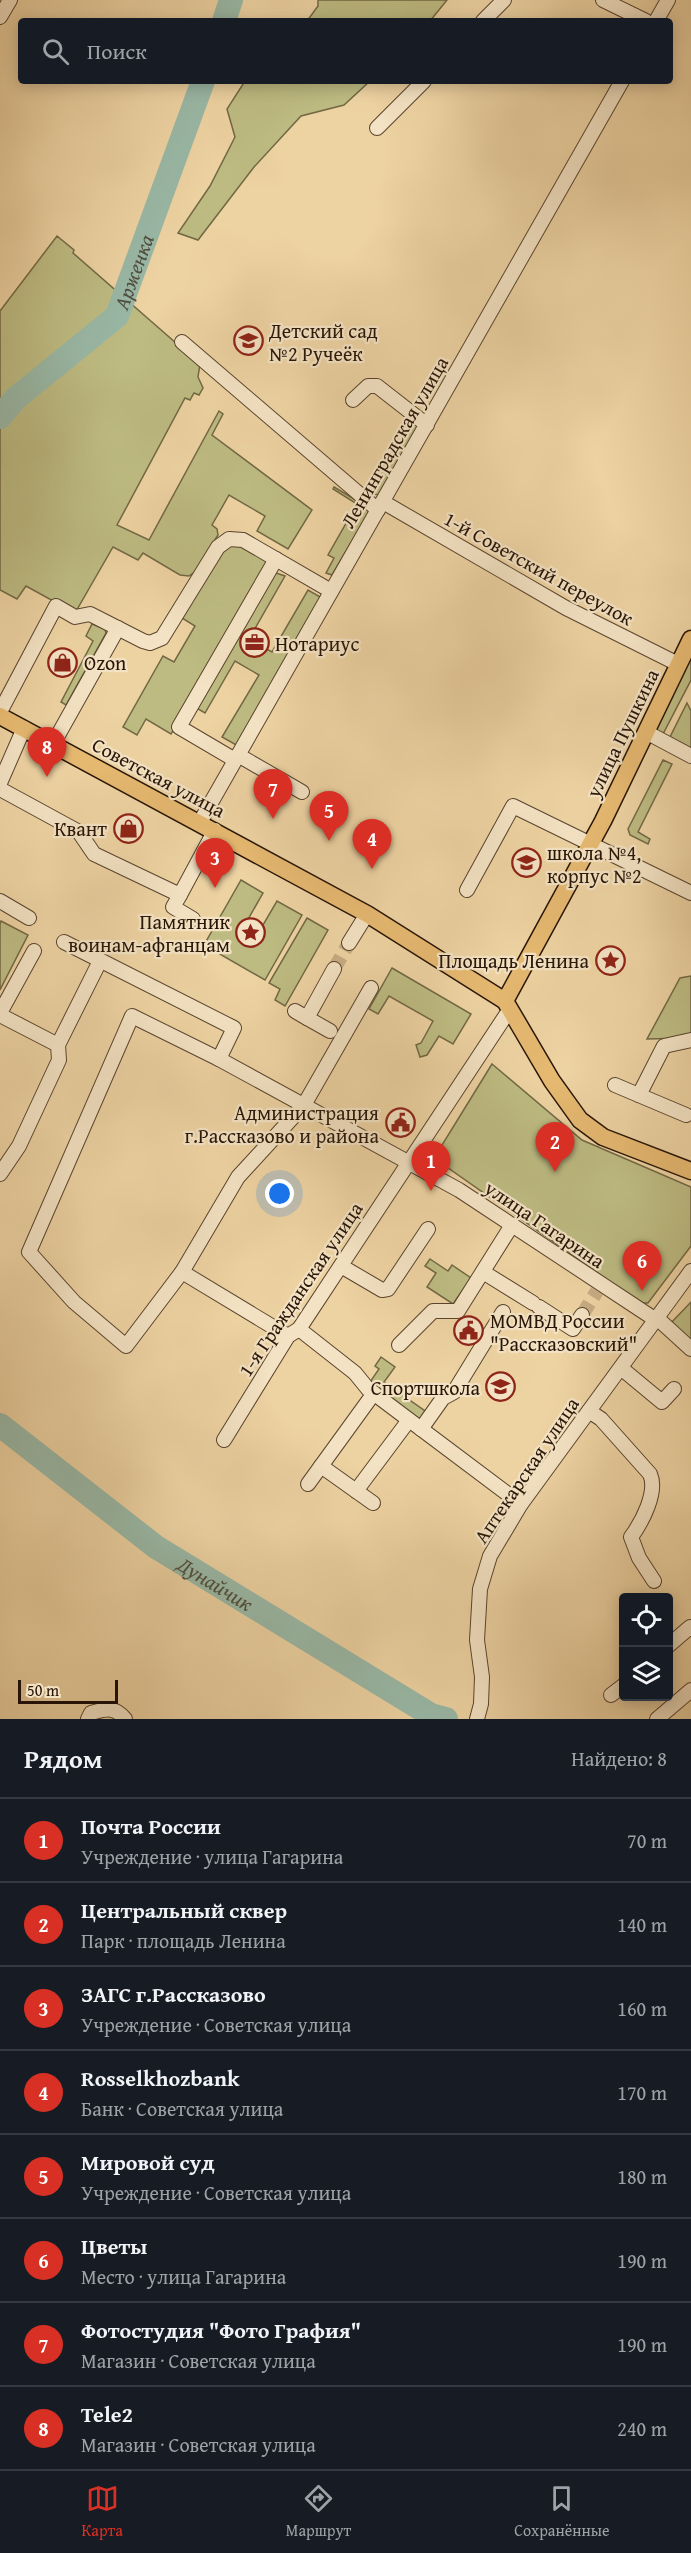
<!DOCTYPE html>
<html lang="ru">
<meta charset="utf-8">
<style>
body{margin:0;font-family:"Gentium Book Plus",serif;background:#20242c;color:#f1f3f6}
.controls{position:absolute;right:18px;bottom:18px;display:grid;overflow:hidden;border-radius:6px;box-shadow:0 3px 15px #0003}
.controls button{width:54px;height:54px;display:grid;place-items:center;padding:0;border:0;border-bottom:2px solid #363941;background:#171b24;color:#f1f3f6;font:30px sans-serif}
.scale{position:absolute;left:18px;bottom:15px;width:100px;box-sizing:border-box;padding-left:6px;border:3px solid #281507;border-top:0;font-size:16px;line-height:21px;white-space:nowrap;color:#281507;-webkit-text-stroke:4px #f3e2c3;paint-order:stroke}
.you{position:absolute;left:280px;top:1194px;width:21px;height:21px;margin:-15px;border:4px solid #fff;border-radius:50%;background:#1a73e8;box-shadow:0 0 0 9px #1a73e833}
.badge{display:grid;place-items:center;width:39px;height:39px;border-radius:50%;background:#d93025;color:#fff;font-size:20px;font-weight:700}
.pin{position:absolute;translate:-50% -50px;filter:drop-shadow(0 2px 3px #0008)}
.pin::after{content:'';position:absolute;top:32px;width:21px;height:18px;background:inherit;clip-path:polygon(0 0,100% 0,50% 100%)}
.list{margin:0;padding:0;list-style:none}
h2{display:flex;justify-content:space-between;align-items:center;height:78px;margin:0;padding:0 24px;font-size:26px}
h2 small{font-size:20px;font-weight:400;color:#9ea1a6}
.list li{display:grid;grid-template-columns:39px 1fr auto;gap:18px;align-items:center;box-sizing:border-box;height:84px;padding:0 24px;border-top:2px solid #363941}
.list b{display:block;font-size:22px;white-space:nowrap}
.list p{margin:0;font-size:20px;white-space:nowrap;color:#9ea1a6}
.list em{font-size:20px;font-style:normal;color:#9ea1a6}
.icon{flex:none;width:33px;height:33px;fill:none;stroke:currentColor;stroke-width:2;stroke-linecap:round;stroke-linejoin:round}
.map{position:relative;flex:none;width:691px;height:1719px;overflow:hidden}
.search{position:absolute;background:#171b24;box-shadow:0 3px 15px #0003;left:18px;right:18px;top:18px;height:66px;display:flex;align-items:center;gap:15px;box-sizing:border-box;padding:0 21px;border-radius:6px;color:#9ea1a6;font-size:22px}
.sheet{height:750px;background:#171b24}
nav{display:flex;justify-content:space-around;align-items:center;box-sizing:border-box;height:84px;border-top:2px solid #363941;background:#171b24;font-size:16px;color:#9ea1a6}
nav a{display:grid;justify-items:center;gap:3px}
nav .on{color:#d93025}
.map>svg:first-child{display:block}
.green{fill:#bdbb82;stroke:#726844;stroke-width:1.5}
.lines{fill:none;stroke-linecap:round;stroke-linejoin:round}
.river{stroke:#99b8a6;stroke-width:24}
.minor-tunnel{stroke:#c6ac83;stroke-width:14;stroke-dasharray:14 7;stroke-linecap:butt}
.minor-casing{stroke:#59442e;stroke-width:16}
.major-casing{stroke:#281507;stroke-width:19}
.minor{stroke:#f3e2c3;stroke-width:14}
.major{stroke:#e6b971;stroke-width:16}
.labels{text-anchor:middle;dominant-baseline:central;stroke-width:4.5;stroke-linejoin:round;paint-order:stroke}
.poi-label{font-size:20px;fill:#281507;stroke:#f3e2c3;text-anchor:start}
.street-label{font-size:20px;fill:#281507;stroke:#f3e2c3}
.water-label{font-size:21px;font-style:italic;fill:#504e3f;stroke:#f3e2c3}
</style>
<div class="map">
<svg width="691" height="1719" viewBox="0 0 691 1719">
<rect width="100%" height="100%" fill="#edd2a2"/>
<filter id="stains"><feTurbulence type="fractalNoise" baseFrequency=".00333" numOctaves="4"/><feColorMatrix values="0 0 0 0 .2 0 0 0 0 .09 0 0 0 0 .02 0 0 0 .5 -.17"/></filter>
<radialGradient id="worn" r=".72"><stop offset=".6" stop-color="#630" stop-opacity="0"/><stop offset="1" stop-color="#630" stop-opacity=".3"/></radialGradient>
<g class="green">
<polygon points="318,0 447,0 430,21 307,21 318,6"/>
<polygon points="245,81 370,81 344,105 301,116 254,167 198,240 178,233 210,186 235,137 227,109"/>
<polygon points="57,236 74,250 73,253 200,364 198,377 203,388 199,395 194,393 190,400 185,398 117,525 149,540 219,411 223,414 212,435 312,510 288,549 257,531 265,516 229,495 212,525 217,529 218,535 196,571 189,576 180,575 143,553 138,560 113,547 75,613 26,586 17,599 0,590 0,311"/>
<polygon points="414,421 420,424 380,495 365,493"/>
<polygon points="334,487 371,509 332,575 326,573 334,558 328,555 357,504 333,489"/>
<polygon points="236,544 270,561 171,734 146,719 137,735 123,727 163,656 174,662 195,626 182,618 224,547"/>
<polygon points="273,572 285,576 249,639 272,652 308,590 322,598 238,746 222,737 259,675 235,661 205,713 193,706"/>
<polygon points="92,624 105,629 106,633 66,705 61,702 93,641 86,636"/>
<polygon points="691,657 691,680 663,734 654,730"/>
<polygon points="687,703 691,711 691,748 670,737"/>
<polygon points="663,760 672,764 638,832 650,839 648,844 630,835 628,829"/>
<polygon points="241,880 263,893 242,930 256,937 277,901 302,915 265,980 204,945"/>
<polygon points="307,918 328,930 285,1006 275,1000 280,989 269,983"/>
<polygon points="1,921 28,935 0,990 0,924"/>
<polygon points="392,968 471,1014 453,1044 439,1036 427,1055 420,1057 416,1045 421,1043 433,1021 389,996 378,1014 369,1009"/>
<polygon points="691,976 691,1038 647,1039 680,978"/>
<polygon points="492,1064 582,1140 691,1187 691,1246 648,1303 643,1303 632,1297 434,1158"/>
<polygon points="430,1259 448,1271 452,1265 471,1278 453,1304 427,1287 436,1273 425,1266"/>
<polygon points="691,1302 691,1344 670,1324"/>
<polygon points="381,1357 395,1367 384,1382 428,1413 420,1424 370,1382 379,1369 375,1366"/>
</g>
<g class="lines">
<g class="river">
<polyline points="224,21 231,0"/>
<path id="s1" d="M0 417 15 399 117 316 203 81"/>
<path id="s2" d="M0 1425 156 1547 431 1715 446 1719"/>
</g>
<g class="minor-tunnel">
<polyline points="334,969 349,943"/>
<polyline points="582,1315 597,1291"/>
</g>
<defs>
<g id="minor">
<polyline points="603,0 646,21"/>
<polyline points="0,17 10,0"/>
<polyline points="483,21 504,0"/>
<polyline points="656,21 668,0"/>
<polyline points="377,128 424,81"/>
<polyline points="182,342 378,510"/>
<polyline points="353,400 368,386 377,386 427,425"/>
<polyline points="383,502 566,608 678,664"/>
<polyline points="0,712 56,606 75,617 90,614 143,641 150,643 162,638 218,547 229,539 243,540 331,591"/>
<polyline points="646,732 691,756"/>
<polyline points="53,744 118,628"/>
<polyline points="238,755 302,792"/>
<polyline points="235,760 179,727 276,559"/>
<polyline points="0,783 24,728"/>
<polyline points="0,789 79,832 94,854 180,895 215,830"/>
<polyline points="200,822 622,81"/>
<polyline points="467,890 513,806 691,893"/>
<polyline points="180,895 173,907 193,919"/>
<polyline points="0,901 29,918"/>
<polyline points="64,942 234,1028 219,1059 459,1190 656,1320"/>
<polyline points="349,943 367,914"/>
<polyline points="295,1011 307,1018 334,969"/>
<polyline points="0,1013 34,951"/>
<polyline points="0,1015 58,1045 59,1060 19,1146 0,1174"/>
<polyline points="307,1018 330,1031"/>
<polyline points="58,1045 100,961"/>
<polyline points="219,1059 132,1016 29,1252 74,1302 126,1346 182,1272 238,1177 304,1105 371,988"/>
<polyline points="615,1085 686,1115"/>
<polyline points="639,1095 664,1046 691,1040"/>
<polyline points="341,1266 382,1290 388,1289 428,1229"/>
<polyline points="182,1272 288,1336"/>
<polyline points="483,1272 533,1303"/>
<polyline points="539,1307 573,1329 582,1315"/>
<polyline points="657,1318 691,1349"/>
<polyline points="299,1329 355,1373 368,1389 521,1504"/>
<polyline points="399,1345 433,1311 458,1311 512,1225"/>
<polyline points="621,1368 662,1402 674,1389"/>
<path d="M589 1411 601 1419 650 1474C658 1492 642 1522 631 1537L639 1558 654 1581"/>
<polyline points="421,1429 443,1398 454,1392 503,1312"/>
<polyline points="224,1440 288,1336 299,1329 510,1009"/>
<polyline points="321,1466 373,1503"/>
<polyline points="308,1484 374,1393"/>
<polyline points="356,1491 409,1420"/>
<polyline points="668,1646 690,1627 691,1629"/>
<polyline points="611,1695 624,1685"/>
<path d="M88 1719 91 1713C106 1709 115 1706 125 1719"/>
<polyline points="477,1719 481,1704 482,1677 477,1640 480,1589 490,1556 521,1504 691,1271"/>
<polyline points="657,1719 691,1690"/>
</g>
<g id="major">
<polyline points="0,716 367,914 505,1001 552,1081 580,1120 603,1137 691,1171"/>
<polyline points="505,1001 603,821 691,639"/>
</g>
</defs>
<use href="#minor" class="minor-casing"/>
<use href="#major" class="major-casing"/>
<use href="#minor" class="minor"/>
<use href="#major" class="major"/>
</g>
<defs>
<symbol id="school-ring" viewBox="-11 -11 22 22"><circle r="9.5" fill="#f3e2c3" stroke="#8f2418" stroke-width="1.5"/><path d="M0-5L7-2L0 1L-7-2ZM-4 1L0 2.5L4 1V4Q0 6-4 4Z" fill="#8f2418"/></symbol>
<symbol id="office-ring" viewBox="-11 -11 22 22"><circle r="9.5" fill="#f3e2c3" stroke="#8f2418" stroke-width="1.5"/><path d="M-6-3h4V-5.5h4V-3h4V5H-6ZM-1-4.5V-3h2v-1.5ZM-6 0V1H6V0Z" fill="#8f2418"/></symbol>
<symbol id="shop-ring" viewBox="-11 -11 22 22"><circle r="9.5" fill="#f3e2c3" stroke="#8f2418" stroke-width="1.5"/><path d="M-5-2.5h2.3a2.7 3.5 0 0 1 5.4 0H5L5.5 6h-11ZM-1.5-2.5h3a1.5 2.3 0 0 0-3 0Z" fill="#8f2418"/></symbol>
<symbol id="sight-ring" viewBox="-11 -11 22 22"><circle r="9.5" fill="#f3e2c3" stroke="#8f2418" stroke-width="1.5"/><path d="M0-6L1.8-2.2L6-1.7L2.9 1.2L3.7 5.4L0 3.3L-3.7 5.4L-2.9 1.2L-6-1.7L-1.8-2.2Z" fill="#8f2418"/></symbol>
<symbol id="civic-ring" viewBox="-11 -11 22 22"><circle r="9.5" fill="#f3e2c3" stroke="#8f2418" stroke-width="1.5"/><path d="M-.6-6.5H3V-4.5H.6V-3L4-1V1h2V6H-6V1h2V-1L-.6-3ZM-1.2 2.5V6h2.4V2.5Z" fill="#8f2418"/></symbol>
</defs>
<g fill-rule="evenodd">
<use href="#school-ring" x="232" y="324" width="33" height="33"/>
<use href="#office-ring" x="238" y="626" width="33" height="33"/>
<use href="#shop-ring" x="46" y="646" width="33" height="33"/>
<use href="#shop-ring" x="112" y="812" width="33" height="33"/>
<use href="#school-ring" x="510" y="846" width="33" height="33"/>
<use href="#sight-ring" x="234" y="916" width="33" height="33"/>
<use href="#sight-ring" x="594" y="944" width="33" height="33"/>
<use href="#civic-ring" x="384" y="1106" width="33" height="33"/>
<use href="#civic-ring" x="452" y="1314" width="33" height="33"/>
<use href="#school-ring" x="484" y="1370" width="33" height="33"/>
</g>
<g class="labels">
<g class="poi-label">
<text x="269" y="330">Детский сад<tspan x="269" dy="23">№2 Ручеёк</tspan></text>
<text x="275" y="643">Нотариус</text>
<text x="84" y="662">Ozon</text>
<text x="107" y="828" text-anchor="end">Квант</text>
<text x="547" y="852">школа №4,<tspan x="547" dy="23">корпус №2</tspan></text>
<text x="230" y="921" text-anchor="end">Памятник<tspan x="230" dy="23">воинам-афганцам</tspan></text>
<text x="589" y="960" text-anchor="end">Площадь Ленина</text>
<text x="379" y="1112" text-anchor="end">Администрация<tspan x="379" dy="23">г.Рассказово и района</tspan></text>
<text x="490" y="1320">МОМВД России<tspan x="490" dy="23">"Рассказовский"</tspan></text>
<text x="480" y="1387" text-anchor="end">Спортшкола</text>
</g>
<g class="street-label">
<text transform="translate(394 442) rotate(-60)">Ленинградская улица</text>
<text transform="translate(539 568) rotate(29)">1-й Советский переулок</text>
<text transform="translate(622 733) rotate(-64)">улица Пушкина</text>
<text transform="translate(159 777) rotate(28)">Советская улица</text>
<text transform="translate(545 1224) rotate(34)">улица Гагарина</text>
<text transform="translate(300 1289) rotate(-56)">1-я Гражданская улица</text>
<text transform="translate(526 1470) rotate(-56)">Аптекарская улица</text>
</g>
<g class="water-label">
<text stroke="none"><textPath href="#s1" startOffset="202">Арженка</textPath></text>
<text stroke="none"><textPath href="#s2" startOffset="268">Дунайчик</textPath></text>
</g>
</g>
<rect width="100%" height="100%" filter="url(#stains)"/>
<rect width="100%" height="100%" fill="url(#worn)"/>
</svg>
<div class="controls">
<button><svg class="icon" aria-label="locate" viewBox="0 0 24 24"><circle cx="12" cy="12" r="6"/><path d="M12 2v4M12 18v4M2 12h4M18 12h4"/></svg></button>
<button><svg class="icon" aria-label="layers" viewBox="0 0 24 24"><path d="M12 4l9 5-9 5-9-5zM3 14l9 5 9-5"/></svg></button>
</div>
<div class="scale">50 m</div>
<div class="you"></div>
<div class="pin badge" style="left:431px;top:1191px">1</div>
<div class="pin badge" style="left:555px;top:1172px">2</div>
<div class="pin badge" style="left:215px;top:888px">3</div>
<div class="pin badge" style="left:372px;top:869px">4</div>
<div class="pin badge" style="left:329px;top:841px">5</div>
<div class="pin badge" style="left:642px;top:1291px">6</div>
<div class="pin badge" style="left:273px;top:819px">7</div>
<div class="pin badge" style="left:47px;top:777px">8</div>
<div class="search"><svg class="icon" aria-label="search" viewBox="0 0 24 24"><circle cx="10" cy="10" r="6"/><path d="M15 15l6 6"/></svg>Поиск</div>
</div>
<section class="sheet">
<h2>Рядом<small>Найдено: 8</small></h2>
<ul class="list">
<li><span class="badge">1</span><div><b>Почта России</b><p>Учреждение · улица Гагарина</p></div><em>70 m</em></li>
<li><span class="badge">2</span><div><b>Центральный сквер</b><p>Парк · площадь Ленина</p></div><em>140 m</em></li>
<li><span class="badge">3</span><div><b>ЗАГС г.Рассказово</b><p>Учреждение · Советская улица</p></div><em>160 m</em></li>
<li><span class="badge">4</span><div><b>Rosselkhozbank</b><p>Банк · Советская улица</p></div><em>170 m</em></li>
<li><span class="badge">5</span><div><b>Мировой суд</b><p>Учреждение · Советская улица</p></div><em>180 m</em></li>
<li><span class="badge">6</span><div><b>Цветы</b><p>Место · улица Гагарина</p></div><em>190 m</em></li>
<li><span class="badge">7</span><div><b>Фотостудия &quot;Фото Графия&quot;</b><p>Магазин · Советская улица</p></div><em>190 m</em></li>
<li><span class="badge">8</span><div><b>Tele2</b><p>Магазин · Советская улица</p></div><em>240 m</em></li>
</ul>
</section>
<nav>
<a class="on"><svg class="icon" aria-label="map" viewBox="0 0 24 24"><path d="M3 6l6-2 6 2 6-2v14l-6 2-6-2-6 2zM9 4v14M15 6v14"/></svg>Карта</a>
<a><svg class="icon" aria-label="directions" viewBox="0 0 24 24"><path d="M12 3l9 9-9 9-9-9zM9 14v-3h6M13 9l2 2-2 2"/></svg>Маршрут</a>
<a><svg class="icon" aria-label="saved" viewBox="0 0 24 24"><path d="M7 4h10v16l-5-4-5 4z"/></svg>Сохранённые</a>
</nav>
